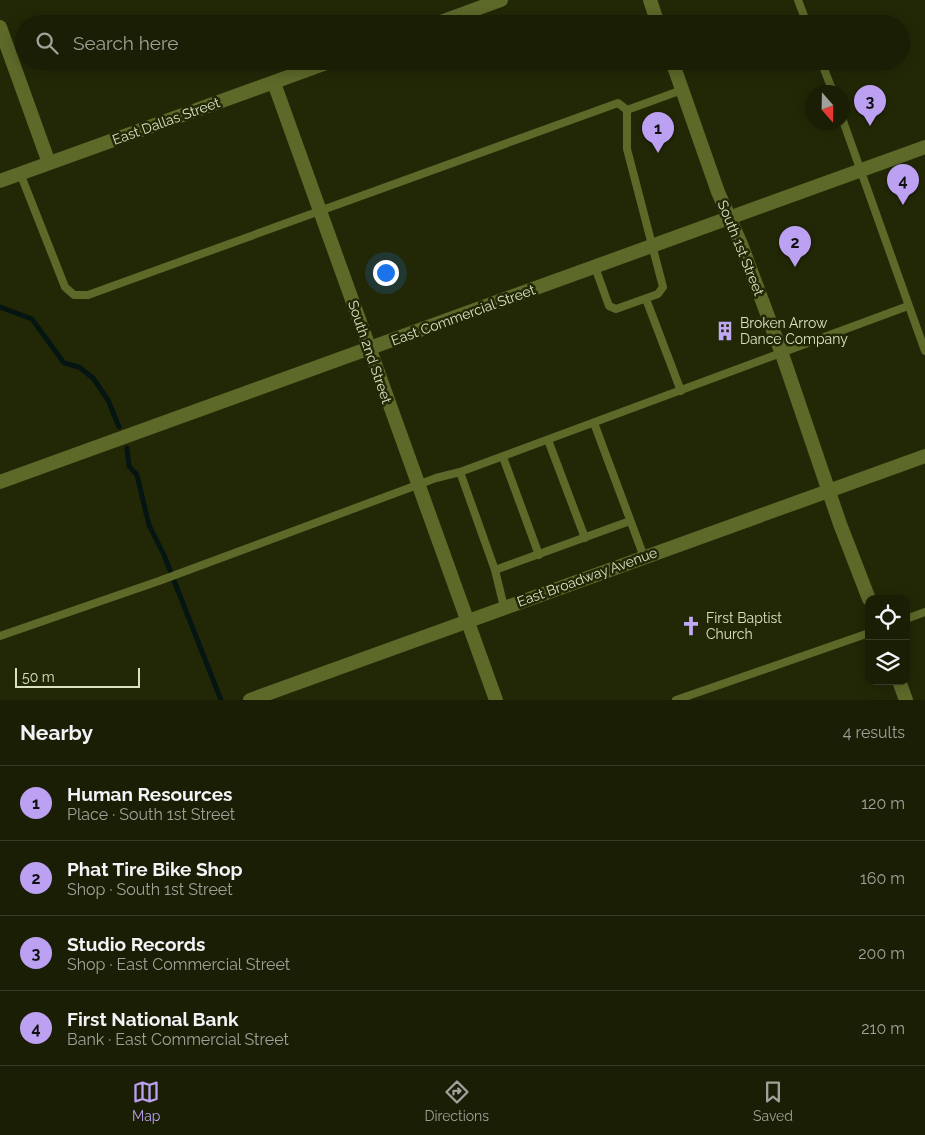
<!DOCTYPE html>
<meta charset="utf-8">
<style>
body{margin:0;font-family:Raleway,sans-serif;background:#23270e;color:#f1f3f6}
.controls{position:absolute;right:15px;bottom:15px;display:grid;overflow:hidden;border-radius:10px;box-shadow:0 2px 12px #0003}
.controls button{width:45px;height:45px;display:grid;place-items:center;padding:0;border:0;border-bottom:1px solid #383c26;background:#1a1e04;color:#f1f3f6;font:25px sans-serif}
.compass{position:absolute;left:805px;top:85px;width:45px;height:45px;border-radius:50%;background:#1a1e04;box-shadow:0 2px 12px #0003;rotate:160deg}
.scale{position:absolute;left:15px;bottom:12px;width:125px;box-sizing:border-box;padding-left:5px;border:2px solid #d8e1c1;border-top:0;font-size:14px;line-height:18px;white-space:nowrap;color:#d8e1c1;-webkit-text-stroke:4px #222806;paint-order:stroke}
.you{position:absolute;left:385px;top:272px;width:18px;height:18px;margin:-12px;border:4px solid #fff;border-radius:50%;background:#1a73e8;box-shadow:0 0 0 8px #1a73e833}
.badge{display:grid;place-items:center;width:32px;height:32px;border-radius:50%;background:#bca0f2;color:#111;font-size:16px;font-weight:700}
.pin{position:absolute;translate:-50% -41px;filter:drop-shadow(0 1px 2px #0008)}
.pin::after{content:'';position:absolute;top:26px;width:18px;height:15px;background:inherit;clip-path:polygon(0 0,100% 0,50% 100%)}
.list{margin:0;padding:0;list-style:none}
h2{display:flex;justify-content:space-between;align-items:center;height:65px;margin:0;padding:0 20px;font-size:21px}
h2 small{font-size:16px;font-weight:400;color:#9fa29a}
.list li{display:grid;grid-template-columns:32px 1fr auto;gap:15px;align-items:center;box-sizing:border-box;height:75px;padding:0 20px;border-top:1px solid #383c26}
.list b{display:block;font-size:19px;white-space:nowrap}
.list p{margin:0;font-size:16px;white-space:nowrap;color:#9fa29a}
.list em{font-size:16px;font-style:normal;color:#9fa29a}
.icon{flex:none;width:28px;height:28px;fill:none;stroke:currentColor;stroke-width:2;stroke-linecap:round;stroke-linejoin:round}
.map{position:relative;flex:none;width:925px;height:700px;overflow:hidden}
.search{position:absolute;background:#1a1e04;box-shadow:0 2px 12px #0003;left:15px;right:15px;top:15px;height:55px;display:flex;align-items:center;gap:12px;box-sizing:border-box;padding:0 18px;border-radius:28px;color:#9fa29a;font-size:19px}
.sheet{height:365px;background:#1a1e04}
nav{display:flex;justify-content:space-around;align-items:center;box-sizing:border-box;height:70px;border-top:1px solid #383c26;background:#1a1e04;font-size:14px;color:#9fa29a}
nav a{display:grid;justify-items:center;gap:2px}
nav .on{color:#bca0f2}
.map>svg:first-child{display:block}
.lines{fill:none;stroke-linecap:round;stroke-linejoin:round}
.stream{stroke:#051512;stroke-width:5}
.service{stroke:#5c6929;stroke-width:8}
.minor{stroke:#5c6929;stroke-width:14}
.tertiary{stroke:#5c6929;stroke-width:14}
.labels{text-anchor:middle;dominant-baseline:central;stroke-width:5;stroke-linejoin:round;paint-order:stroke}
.street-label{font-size:14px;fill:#d8e1c1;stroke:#222806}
.poi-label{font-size:14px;fill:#d8e1c1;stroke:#222806;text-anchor:start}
</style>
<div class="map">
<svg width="925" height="700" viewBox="0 0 925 700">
<rect width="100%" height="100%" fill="#222806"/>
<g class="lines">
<g class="stream">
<polyline points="0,307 32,319 64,363 79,367 93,378 108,400 119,427"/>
<polyline points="127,448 129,466 137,475 149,525 164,555 221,700"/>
</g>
<g class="service">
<polyline points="798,0 807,24"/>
<polyline points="821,61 833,92"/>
<polyline points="842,118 925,351"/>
<polyline points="20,173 65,287 74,295 88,295 618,103 627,110 682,90"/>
<polyline points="595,267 609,306 616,309 658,294 663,287 627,149 627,110"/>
<polyline points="646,299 681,391"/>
<polyline points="594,423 644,557"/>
<polyline points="548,440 585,538"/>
<polyline points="503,457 539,555"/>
<polyline points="460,472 495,570 504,607"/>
<polyline points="495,570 630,521"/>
<polyline points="906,619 925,612"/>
<polyline points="0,636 159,581 436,478 460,472 908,306"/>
<polyline points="676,700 869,633"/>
</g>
<g class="minor">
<polyline points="650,0 658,24"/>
<polyline points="0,27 49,163"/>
<polyline points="672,61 718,192 741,244 782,354 840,524 869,599"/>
<polyline points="274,83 496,700"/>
<polyline points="0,482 925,147"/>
<polyline points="899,681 906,700"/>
<polyline points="250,700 925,456"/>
</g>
<g class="tertiary">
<polyline points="435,24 501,0"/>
<polyline points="0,181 332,61"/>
</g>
</g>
<defs>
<symbol id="building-bare" viewBox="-9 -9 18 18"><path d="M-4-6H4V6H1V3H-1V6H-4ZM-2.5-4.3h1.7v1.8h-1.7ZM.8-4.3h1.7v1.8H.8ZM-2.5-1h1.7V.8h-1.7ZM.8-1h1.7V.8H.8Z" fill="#c1a8f3" stroke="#222806" stroke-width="2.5" paint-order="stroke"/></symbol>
<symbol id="church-bare" viewBox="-9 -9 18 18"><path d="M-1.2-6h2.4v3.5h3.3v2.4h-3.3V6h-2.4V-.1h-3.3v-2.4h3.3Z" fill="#c1a8f3" stroke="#222806" stroke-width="2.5" paint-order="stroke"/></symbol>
</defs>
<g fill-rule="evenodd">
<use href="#building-bare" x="711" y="317" width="28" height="28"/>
<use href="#church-bare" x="677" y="612" width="28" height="28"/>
</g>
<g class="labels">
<g class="street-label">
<text transform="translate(166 121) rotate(-20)">East Dallas Street</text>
<text transform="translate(741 248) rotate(68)">South 1st Street</text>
<text transform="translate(463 315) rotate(-20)">East Commercial Street</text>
<text transform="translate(370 352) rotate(71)">South 2nd Street</text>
<text transform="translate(587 577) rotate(-20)">East Broadway Avenue</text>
</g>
<g class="poi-label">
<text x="740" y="323">Broken Arrow<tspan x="740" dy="16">Dance Company</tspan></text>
<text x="706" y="618">First Baptist<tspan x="706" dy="16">Church</tspan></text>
</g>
</g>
</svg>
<div class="controls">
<button><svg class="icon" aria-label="locate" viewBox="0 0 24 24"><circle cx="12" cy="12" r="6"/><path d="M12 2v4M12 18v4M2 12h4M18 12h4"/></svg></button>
<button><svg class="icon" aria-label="layers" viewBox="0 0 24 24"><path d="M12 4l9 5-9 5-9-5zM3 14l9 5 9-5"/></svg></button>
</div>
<svg class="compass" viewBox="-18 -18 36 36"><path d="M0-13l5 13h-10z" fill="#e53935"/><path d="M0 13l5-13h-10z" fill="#9fa29a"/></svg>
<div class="scale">50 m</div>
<div class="you"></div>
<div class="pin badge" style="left:658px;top:153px">1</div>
<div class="pin badge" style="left:795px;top:267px">2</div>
<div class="pin badge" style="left:870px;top:126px">3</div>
<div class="pin badge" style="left:903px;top:205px">4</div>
<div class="search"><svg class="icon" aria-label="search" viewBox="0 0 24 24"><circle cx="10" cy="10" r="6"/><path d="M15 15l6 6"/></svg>Search here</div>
</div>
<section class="sheet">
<h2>Nearby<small>4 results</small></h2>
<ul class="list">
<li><span class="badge">1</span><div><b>Human Resources</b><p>Place · South 1st Street</p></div><em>120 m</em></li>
<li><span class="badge">2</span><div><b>Phat Tire Bike Shop</b><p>Shop · South 1st Street</p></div><em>160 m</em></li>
<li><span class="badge">3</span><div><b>Studio Records</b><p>Shop · East Commercial Street</p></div><em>200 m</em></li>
<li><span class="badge">4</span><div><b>First National Bank</b><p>Bank · East Commercial Street</p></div><em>210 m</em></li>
</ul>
</section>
<nav>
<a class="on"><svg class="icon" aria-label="map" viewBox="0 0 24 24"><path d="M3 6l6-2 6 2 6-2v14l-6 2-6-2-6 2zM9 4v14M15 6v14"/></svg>Map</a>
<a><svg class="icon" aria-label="directions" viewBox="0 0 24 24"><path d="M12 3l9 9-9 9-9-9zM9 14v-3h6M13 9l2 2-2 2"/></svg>Directions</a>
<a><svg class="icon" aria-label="saved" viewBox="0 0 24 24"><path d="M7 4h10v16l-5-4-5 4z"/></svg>Saved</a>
</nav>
